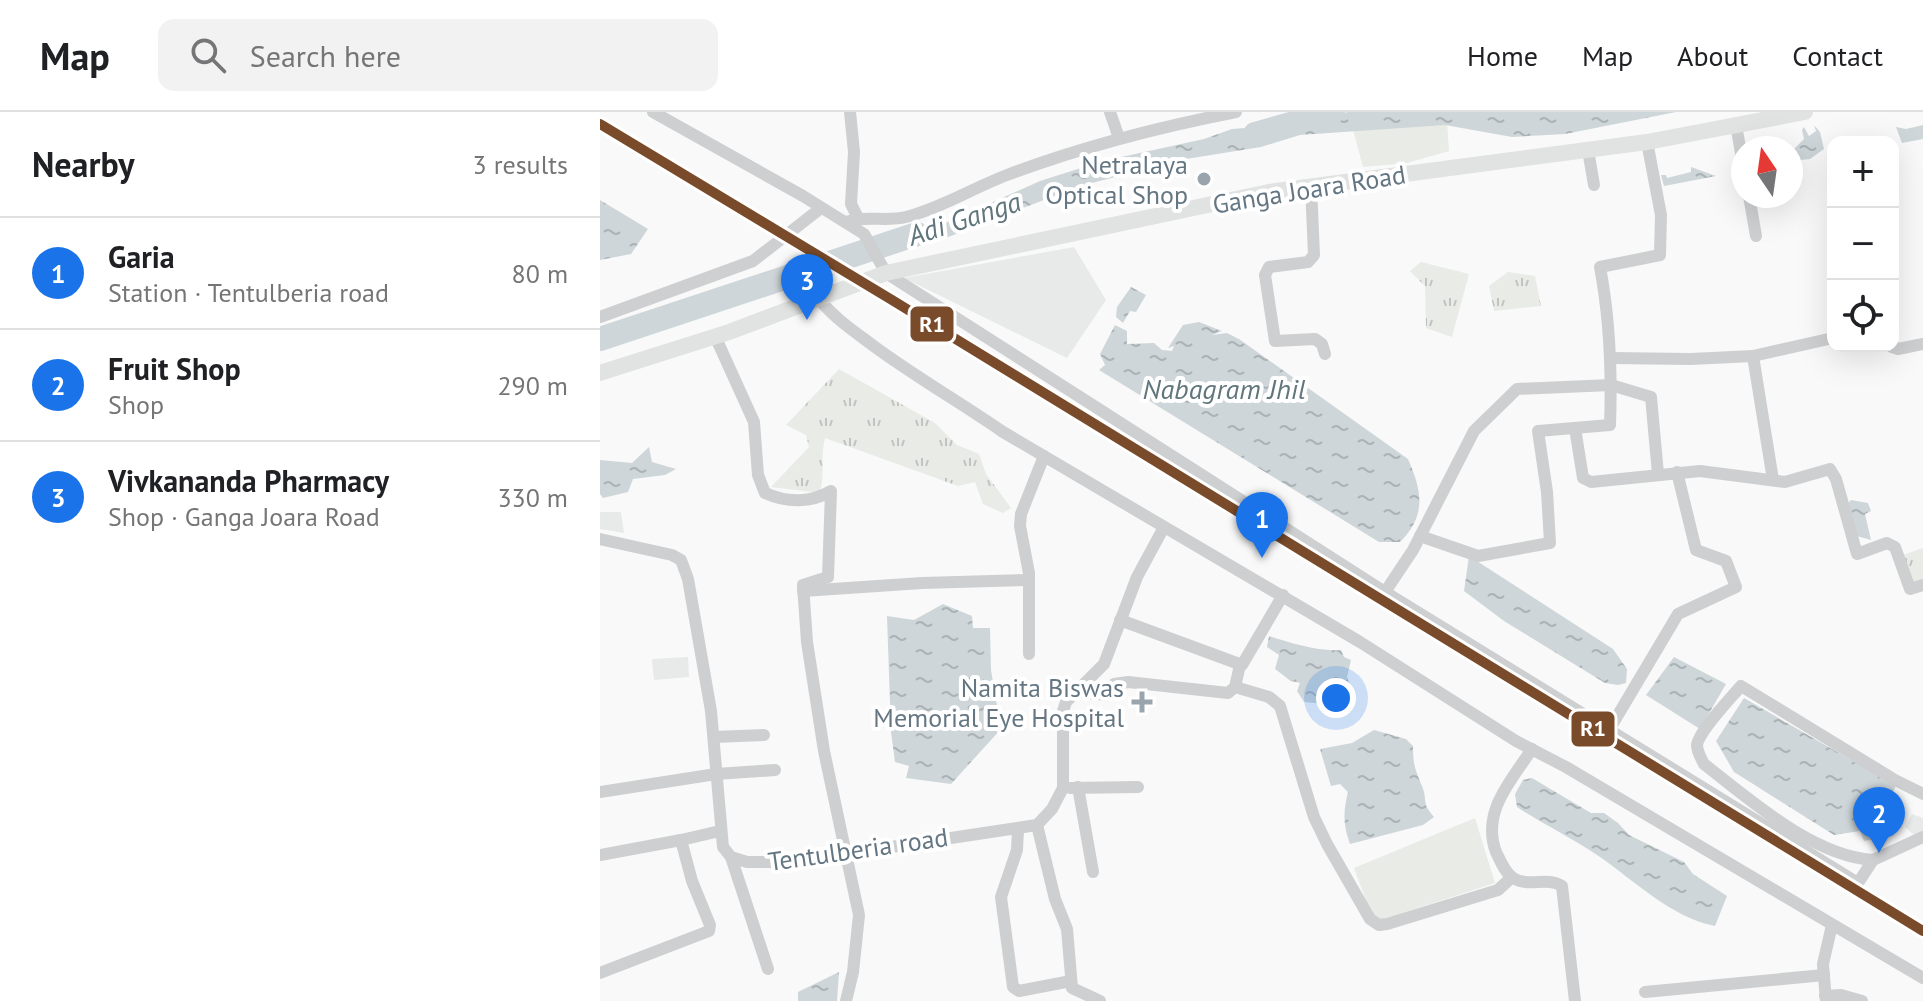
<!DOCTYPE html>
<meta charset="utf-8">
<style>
body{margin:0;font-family:"PT Sans",sans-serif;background:#f2f2f2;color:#202124}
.controls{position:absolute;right:24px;top:24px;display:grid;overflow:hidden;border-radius:16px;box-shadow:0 8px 32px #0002}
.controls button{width:72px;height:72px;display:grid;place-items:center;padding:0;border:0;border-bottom:2px solid #e0e0e0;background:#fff;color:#202124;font:40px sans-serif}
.compass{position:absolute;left:1131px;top:24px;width:72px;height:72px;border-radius:50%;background:#fff;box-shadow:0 8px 32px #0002;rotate:347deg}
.you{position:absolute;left:736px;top:586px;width:28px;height:28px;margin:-20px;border:6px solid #fff;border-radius:50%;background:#1a73e8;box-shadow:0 0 0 12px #1a73e833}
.badge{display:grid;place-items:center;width:52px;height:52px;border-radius:50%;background:#1a73e8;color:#fff;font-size:26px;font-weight:700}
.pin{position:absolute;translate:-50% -66px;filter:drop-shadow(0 2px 4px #0008)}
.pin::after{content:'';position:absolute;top:42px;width:28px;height:24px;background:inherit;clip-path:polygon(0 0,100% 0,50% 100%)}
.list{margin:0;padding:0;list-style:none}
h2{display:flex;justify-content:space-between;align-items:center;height:104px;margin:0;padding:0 32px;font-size:34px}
h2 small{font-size:26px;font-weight:400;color:#757577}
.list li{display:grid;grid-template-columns:52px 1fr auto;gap:24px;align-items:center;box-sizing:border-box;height:112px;padding:0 32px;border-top:2px solid #e0e0e0}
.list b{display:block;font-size:30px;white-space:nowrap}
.list p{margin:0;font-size:26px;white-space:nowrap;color:#757577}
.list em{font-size:26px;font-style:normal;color:#757577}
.icon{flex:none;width:44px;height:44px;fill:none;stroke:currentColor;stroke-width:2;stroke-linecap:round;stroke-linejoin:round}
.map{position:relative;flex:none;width:1323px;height:889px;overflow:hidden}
header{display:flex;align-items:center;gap:48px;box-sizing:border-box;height:112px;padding:0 40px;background:#fff;border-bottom:2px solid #e0e0e0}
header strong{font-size:38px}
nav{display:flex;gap:44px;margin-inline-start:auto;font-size:28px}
.search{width:560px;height:72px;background:#f2f2f2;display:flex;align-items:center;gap:20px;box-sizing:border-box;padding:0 28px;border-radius:16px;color:#757577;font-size:30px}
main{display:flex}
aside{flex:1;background:#fff}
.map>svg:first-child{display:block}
.built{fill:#e8e9e9}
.grass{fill:url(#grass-tufts)}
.green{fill:#e8ebe6}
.water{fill:url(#water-ripples)}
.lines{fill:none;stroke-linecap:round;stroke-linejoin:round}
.river{stroke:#ced6d9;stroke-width:24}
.minor{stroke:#cecfd0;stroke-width:12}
.major{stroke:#e1e2e2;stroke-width:16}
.rail-1-casing{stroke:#fff;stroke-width:16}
.rail-1{stroke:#7a4b2a;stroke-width:10}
.poi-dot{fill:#99a4ac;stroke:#fff;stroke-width:3}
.labels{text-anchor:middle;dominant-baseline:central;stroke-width:8;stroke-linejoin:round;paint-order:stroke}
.poi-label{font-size:26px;fill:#657683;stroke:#fff;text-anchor:end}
.street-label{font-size:26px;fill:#657683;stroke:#fff}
.water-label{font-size:28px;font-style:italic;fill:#60757c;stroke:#fff}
.line-badge{stroke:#fff;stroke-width:3}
.badge-label{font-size:22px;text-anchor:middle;font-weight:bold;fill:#fff}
</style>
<header>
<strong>Map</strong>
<div class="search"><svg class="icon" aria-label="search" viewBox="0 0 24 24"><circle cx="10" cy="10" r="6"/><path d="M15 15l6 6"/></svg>Search here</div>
<nav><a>Home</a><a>Map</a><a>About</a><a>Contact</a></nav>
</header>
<main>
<aside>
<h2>Nearby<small>3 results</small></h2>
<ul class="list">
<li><span class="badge">1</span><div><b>Garia</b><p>Station · Tentulberia road</p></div><em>80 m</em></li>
<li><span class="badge">2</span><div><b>Fruit Shop</b><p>Shop</p></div><em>290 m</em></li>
<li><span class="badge">3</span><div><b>Vivkananda Pharmacy</b><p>Shop · Ganga Joara Road</p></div><em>330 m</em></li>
</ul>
</aside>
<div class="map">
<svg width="1323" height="889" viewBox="0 0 1323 889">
<defs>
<pattern id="grass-tufts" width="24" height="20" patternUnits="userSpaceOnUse" patternTransform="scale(2)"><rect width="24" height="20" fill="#e8ebe6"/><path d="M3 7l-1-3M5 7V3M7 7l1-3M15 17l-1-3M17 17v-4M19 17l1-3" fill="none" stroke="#c0c3c0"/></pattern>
<pattern id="water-ripples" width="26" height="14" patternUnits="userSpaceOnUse" patternTransform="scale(2)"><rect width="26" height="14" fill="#ced6d9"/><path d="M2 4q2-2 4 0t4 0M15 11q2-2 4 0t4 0" fill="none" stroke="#abb2b5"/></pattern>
</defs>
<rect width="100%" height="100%" fill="#f9f9f9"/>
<g class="built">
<polygon points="474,135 506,188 467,246 304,166"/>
<polygon points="0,400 21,400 24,421 0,417"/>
<polygon points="88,545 89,565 54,568 52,547"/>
<polygon points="1312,702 1323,706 1323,720 1315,724 1305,715"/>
</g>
<g class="grass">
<polygon points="821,150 869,162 852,225 826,216 825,174 810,159"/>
<polygon points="908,160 935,164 941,194 894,199 889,174"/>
<path d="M239 257 335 311 357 333 379 342 386 362 411 396 403 401 383 392 375 370 358 374 225 326C220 345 225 362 220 381L171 375 209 335 206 323 186 313Z"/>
<polygon points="1323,436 1323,471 1311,475 1302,473 1297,445"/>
</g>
<g class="green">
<polygon points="847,10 849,39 807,51 763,55 753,18"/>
<polygon points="875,706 895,771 774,810 754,756"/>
</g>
<g class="water">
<polygon points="748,0 1076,0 965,22 912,25 845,13 700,23 661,35 586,47 480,74 343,127 298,139 279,126 286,122 341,113 440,69 503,49 604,27 632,17 701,12"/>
<polygon points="1214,13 1220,20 1224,37 1210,47 1191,49 1191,40 1204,27 1202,18 1204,15 1209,24 1216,19"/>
<polygon points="1323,13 1323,27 1302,31 1296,15 1306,17"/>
<polygon points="1091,55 1116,64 1064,74 1061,63 1066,63 1067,66 1091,60"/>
<polygon points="0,88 48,117 31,142 0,148"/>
<polygon points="531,175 546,183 536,200 530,199 523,211 516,205 517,195"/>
<path d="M599 210 622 219 612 223 627 221 639 227 808 347C822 379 827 403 800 430H779L499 258 505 253 500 242 515 213 527 219V232L554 231 562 238 572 239 574 234 568 236 583 213Z"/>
<polygon points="49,335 52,350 76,357 65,363 33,367 28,380 3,386 0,382 0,348 32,351"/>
<polygon points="1251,388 1268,391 1271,399 1265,402 1271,428 1253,423 1246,393"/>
<polygon points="869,444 1013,537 1027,557 1026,571 1018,573 1005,571 904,509 864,479"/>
<polygon points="343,492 372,504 373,516 390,516 391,558 401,617 351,672 306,666 309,654 295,650 291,620 287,504 314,508"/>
<path d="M669 524C690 531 720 540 741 538L744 545 751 548 747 565 754 582 751 590 735 593 704 590 697 579 700 571 691 569 675 557 679 543 667 535Z"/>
<polygon points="1074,545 1126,572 1100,617 1046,583"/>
<polygon points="1144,586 1296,674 1276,711 1284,725 1264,729 1260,719 1234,723 1134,660 1116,629"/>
<path d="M774 618 806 627 813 634C813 653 815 657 822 674 828 689 821 690 834 705L823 713 750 732C743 712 743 700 748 680L740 672 731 674 720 637 752 631Z"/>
<path d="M932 666 991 701H1004L1018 711 1029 723 1084 750 1093 762 1127 784 1115 814C1070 805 1034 768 997 743 972 726 943 712 917 695L915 682 923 668Z"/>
<polygon points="239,860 237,889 198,889 198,880"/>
</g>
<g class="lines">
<g class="river">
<polyline points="655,22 733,0"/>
<polyline points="0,227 317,122"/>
</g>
<g class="minor">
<polyline points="53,0 203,84 264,122 286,161 785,480 1258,771 1273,748 1323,725"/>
<polyline points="250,0 254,40 251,92 258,106"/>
<polyline points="510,0 519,26"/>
<polyline points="1136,13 1143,52"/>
<polyline points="988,38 994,73"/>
<polyline points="711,74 714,143 708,150 669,155 665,163 675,229 715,227 722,232 725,242"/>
<polyline points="1149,84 1156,124"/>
<path d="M246 110C265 103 286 110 306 105 341 96 373 76 407 63 481 35 559 15 636 0"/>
<path d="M219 187C235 207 254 219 275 235 316 265 361 291 403 320L760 530 916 629 966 655 1323 866"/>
<polyline points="0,205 153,149 221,96"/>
<path d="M115 224 154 310 158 363 165 381C187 391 211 391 231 379L228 465 203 473 207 530 224 639 259 803 253 860 246 889"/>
<polyline points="1289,234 1298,237 1323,232"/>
<polyline points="1153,244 1173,368"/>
<polyline points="1010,246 1091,247 1153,244 1233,226"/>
<polyline points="975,316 983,366 991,370 1100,359 1185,370 1230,357 1236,367 1257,442 1287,431 1295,435 1310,477 1323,473"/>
<path d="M820 424 878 444 950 431 947 380 938 319 1010 313C1012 259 1010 208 1000 155L1060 143 1061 103 1047 30"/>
<polyline points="0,427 72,443 81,448 88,467 111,599 123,735 131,745 147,750 192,750 437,713 452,697 463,676 463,599 466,590 504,552 537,465 564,415"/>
<polyline points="203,479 322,471 429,468"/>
<polyline points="785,480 813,438 874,319 917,277 1011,273 1051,285 1058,362"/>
<polyline points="520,508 642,553 683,483"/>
<polyline points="429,542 429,461 420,414 421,402 444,344"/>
<polyline points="635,575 669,585 680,594 714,705 727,732 770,807 779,813 787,812 898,778 912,765"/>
<polyline points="476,580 508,583 514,572 528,570 628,581 635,575 640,553"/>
<polyline points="1009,618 1078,502 1136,475 1126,449 1096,438 1077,360"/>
<polyline points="114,625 164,623"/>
<path d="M932 637C911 669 881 700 896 740 900 748 905 761 913 766 929 776 947 764 962 774L975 889"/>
<polyline points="478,675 493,760"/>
<polyline points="470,676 538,675"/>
<polyline points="0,680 116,662 175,658"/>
<polyline points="437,713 455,787 467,817 472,876 500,889"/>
<polyline points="418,717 417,738 401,785 413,875 419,879 471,869"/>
<polyline points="0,743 81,728"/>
<polyline points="131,745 168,857"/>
<path d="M1273 748C1213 744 1150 688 1104 652 1101 646 1097 640 1097 633 1099 619 1130 587 1141 574L1295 668 1323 682"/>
<polyline points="0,861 109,819 110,813 92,769 81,728 120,719"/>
<polyline points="1045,880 1224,863"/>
<polyline points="1225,884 1241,883 1262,889"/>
<polyline points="1226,889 1223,852 1232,813"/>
</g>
<polyline class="major" points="0,261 129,220 286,161 669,80 1047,30 1205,0"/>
<defs>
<polyline id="rail-1" points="0,12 292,188 1323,819"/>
</defs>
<use href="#rail-1" class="rail-1-casing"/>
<use href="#rail-1" class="rail-1"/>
</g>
<g class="poi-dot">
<circle cx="604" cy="67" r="8"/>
<path d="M538 578h8v8h8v8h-8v8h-8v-8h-8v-8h8z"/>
</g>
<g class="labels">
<g class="poi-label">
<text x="588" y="52">Netralaya<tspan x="588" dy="30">Optical Shop</tspan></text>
<text x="524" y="575">Namita Biswas<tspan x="524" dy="30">Memorial Eye Hospital</tspan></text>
</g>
<g class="street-label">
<text transform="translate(709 77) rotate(-9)">Ganga Joara Road</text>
<text transform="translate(258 737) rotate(-8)">Tentulberia road</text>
</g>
<g class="water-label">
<text transform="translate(364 106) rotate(-18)">Adi Ganga</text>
<text x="624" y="276">Nabagram Jhil</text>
</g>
</g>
<g class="line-badge">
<rect x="309" y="193" width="46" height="38" rx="8" fill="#7a4b2a"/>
<rect x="970" y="598" width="46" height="38" rx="8" fill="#7a4b2a"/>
</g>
<g class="badge-label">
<text x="332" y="220">R1</text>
<text x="993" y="624">R1</text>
</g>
</svg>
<div class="controls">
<button>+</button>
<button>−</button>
<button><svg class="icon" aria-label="locate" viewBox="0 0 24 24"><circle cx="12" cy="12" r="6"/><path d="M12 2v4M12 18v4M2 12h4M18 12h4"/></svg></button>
</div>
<svg class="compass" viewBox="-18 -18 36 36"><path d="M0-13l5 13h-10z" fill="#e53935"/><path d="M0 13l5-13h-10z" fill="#757577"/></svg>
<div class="you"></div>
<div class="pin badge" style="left:662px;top:446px">1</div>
<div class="pin badge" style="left:1279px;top:741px">2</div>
<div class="pin badge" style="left:207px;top:208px">3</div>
</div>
</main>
